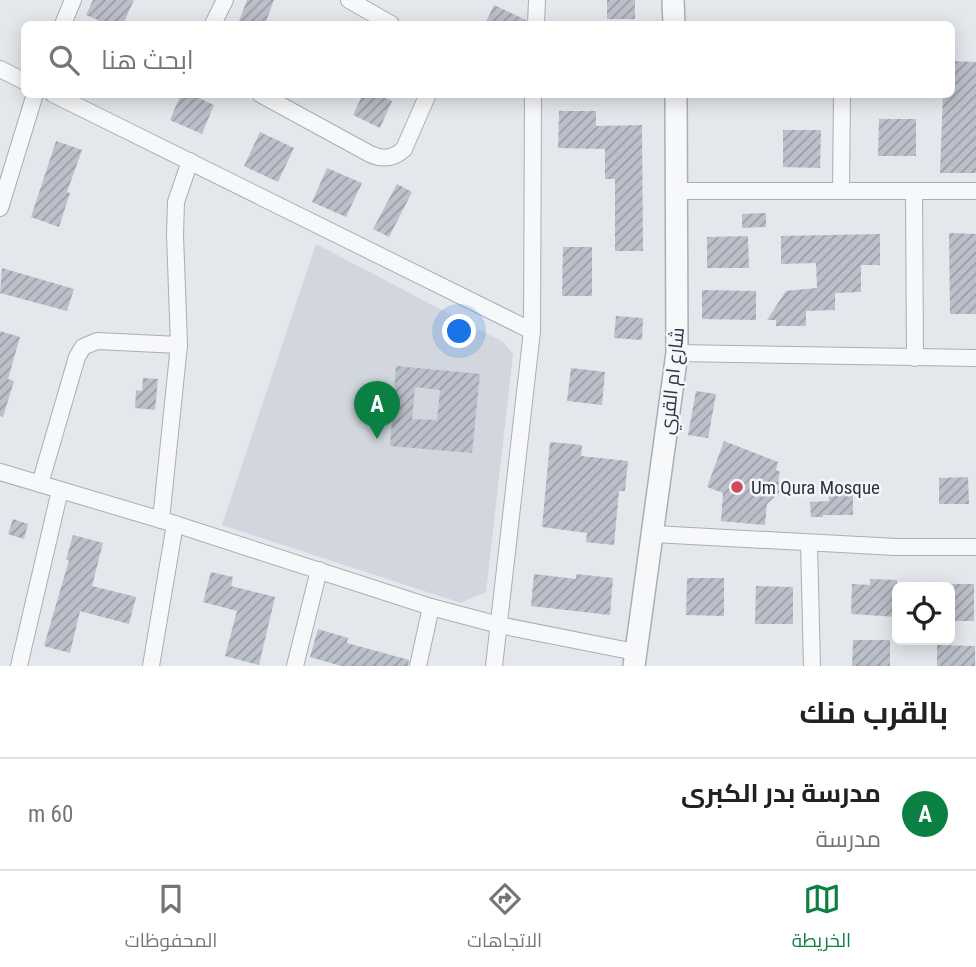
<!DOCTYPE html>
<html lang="ar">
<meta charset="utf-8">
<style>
body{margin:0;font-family:"Roboto Condensed",Cairo,sans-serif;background:#f2f2f2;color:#202124;direction:rtl}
.controls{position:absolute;right:21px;bottom:21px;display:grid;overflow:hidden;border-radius:10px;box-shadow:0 4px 18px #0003}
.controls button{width:63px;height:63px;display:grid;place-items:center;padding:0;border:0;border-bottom:2px solid #e0e0e0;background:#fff;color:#202124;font:35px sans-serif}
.you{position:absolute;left:460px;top:332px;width:24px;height:24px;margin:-18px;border:5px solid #fff;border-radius:50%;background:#1a73e8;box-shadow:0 0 0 10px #1a73e833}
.badge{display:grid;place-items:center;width:46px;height:46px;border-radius:50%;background:#0b8043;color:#fff;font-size:23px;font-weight:700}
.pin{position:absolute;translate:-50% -58px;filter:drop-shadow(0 2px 4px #0008)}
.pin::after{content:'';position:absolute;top:37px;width:24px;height:21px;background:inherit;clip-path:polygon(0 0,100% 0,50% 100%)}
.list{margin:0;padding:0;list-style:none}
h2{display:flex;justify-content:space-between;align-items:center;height:91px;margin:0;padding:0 28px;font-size:30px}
h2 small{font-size:23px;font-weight:400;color:#757577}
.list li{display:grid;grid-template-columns:46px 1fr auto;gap:21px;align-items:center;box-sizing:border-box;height:112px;padding:0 28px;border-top:2px solid #e0e0e0}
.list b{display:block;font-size:26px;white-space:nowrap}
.list p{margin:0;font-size:23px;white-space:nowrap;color:#757577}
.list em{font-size:23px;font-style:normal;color:#757577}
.icon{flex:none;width:38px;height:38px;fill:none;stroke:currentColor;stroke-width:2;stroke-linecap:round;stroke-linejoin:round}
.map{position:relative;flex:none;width:976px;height:666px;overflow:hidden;direction:ltr}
.search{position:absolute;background:#fff;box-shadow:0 4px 18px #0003;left:21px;right:21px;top:21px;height:77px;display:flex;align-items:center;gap:18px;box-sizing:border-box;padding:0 24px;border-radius:10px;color:#757577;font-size:26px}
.sheet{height:203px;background:#fff}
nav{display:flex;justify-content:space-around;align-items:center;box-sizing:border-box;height:98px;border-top:2px solid #e0e0e0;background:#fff;font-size:19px;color:#757577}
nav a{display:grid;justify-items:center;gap:4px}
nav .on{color:#0b8043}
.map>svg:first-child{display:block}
.built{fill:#d2d6de}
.building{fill:url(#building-hatch);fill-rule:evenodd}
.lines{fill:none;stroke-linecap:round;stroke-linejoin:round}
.minor-casing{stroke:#a9aeb7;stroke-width:18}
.tertiary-casing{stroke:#a9aeb7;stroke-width:24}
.minor{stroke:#f7f8fa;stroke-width:16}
.tertiary{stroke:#f7f8fa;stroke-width:21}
.poi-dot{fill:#d1495b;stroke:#f4f6f9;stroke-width:2.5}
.labels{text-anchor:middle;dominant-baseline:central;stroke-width:5;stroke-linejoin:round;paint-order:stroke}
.street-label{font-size:19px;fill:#2b3445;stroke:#f4f6f9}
.poi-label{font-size:19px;fill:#2b3445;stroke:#f4f6f9;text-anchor:start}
</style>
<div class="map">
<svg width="976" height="666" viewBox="0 0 976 666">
<defs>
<pattern id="building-hatch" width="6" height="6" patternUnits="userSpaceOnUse" patternTransform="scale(1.75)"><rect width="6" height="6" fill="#bbc0ca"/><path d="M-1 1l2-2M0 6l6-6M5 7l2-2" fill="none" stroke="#989da6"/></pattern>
</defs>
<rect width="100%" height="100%" fill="#e4e7ec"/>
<polygon class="built" points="316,244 503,342 513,354 486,592 461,603 222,525"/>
<g class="building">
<polygon points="93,0 134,0 123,24 107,24 86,15"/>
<polygon points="247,0 274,0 265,24 238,24"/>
<rect x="607" y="0" width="28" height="19"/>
<polygon points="494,5 526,20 526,24 485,24"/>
<polygon points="951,61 976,62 976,173 940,173 943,94 951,94"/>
<polygon points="181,94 190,94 214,105 202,134 170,120"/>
<polygon points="363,94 377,94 392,101 380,128 353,115"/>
<polygon points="559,111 596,111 596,126 642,125 643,251 615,251 615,179 605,179 605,149 558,148"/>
<polygon points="879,119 916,119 916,156 878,156"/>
<polygon points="783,130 821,130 820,168 783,167"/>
<polygon points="260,132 294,148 278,182 244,166"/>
<polygon points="56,141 82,150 67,192 70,193 59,227 31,217"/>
<polygon points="327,168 362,183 346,217 312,202"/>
<polygon points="397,184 412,192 389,237 373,229"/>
<polygon points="766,213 766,227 742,228 742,214"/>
<polygon points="949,233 976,234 976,314 950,314"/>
<polygon points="880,234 880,265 861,265 861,292 835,293 835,310 806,311 806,326 776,326 776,320 767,320 786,291 817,288 816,263 781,264 781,236"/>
<polygon points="748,236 749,268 707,268 707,237"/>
<polygon points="563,247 592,247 592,296 562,296"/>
<polygon points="2,268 74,289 67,311 0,293"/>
<polygon points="702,290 756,291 756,320 702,319"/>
<polygon points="616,316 643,318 642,340 614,338"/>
<polygon points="0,331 20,337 8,379 14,381 3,417 0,416"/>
<path d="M396 366 480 374 472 453 390 446ZM415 387 440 390 437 420 412 419Z"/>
<polygon points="571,368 605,372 602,405 567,401"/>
<polygon points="143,378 158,379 155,410 135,408 136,390 142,391"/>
<polygon points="696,391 716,394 708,438 688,435"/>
<polygon points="724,441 778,462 776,470 780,472 778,482 786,486 767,504 765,525 721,521 723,493 707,487"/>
<polygon points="550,442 582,445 581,456 628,461 625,491 619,491 614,545 586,542 587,533 542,527"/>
<polygon points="968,477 969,504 939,504 939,478"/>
<polygon points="829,489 853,489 853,515 823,515 823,517 811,517 810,502 829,501"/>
<polygon points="13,519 28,524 24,539 8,534"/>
<polygon points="73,535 103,543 92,586 136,597 129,624 80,611 70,653 44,646 69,560 66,560"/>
<polygon points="211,572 233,577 231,586 275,597 259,665 225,656 237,611 203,602"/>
<polygon points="534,574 576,579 576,574 613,578 610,615 531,606"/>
<polygon points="687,578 724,578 724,616 686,615"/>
<polygon points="870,579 897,580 897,617 851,614 852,584 870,585"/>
<rect x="950" y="584" width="24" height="37"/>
<polygon points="756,586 793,587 793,624 755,624"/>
<polygon points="318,629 348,638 347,643 409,660 408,666 341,666 310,657"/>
<polygon points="853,640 890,640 890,666 852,666"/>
<polygon points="937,645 975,646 975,666 937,666"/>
</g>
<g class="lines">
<defs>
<g id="minor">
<polyline points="349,0 391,24"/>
<polyline points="63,24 73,0"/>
<polyline points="213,24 225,0"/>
<polyline points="536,24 537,0"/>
<polyline points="0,69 24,81"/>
<polyline points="53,94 532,331"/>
<path d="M260 94 370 154C383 160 393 159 404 149L428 94"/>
<polyline points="841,190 842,94"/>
<polyline points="676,191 976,191"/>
<polyline points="914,191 915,358"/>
<polyline points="0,208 35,94"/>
<polyline points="677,353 976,358"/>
<polyline points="0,472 175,524 431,607 499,625 635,652"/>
<polyline points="40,484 77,357 83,347 97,341 179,345"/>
<polyline points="161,520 179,345 175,235 176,202 190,161"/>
<polyline points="654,534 896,547 976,547"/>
<polyline points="809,543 812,666"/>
<polyline points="19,666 60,490"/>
<polyline points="151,666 175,524"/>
<polyline points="295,666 319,570"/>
<polyline points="418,666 431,607"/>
<polyline points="494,666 532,331 533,94"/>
</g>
<g id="tertiary">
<polyline points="673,0 674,24"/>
<polyline points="634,666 677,353 676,94"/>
</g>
</defs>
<use href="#minor" class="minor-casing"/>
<use href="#tertiary" class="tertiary-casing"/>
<use href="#minor" class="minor"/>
<use href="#tertiary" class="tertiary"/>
</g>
<circle class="poi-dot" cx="737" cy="487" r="7"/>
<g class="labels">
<g class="street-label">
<text transform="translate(672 381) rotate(-84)">شارع ام القري</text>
</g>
<g class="poi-label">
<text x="751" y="487">Um Qura Mosque</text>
</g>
</g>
</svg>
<div class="controls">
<button><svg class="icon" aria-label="locate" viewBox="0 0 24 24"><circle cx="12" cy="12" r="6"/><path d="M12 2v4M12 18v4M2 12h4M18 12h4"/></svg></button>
</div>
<div class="you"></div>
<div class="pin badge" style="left:377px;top:439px">A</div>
<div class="search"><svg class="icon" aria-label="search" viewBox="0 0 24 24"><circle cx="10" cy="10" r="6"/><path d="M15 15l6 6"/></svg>ابحث هنا</div>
</div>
<section class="sheet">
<h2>بالقرب منك<small></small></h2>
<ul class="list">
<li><span class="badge">A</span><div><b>مدرسة بدر الكبرى</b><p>مدرسة</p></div><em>60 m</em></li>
</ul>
</section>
<nav>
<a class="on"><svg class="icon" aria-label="map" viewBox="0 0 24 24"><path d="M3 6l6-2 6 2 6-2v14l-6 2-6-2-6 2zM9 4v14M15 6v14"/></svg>الخريطة</a>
<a><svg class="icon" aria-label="directions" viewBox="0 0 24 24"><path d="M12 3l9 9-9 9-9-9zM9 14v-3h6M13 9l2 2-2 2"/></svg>الاتجاهات</a>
<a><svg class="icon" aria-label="saved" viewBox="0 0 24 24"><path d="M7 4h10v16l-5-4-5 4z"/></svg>المحفوظات</a>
</nav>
